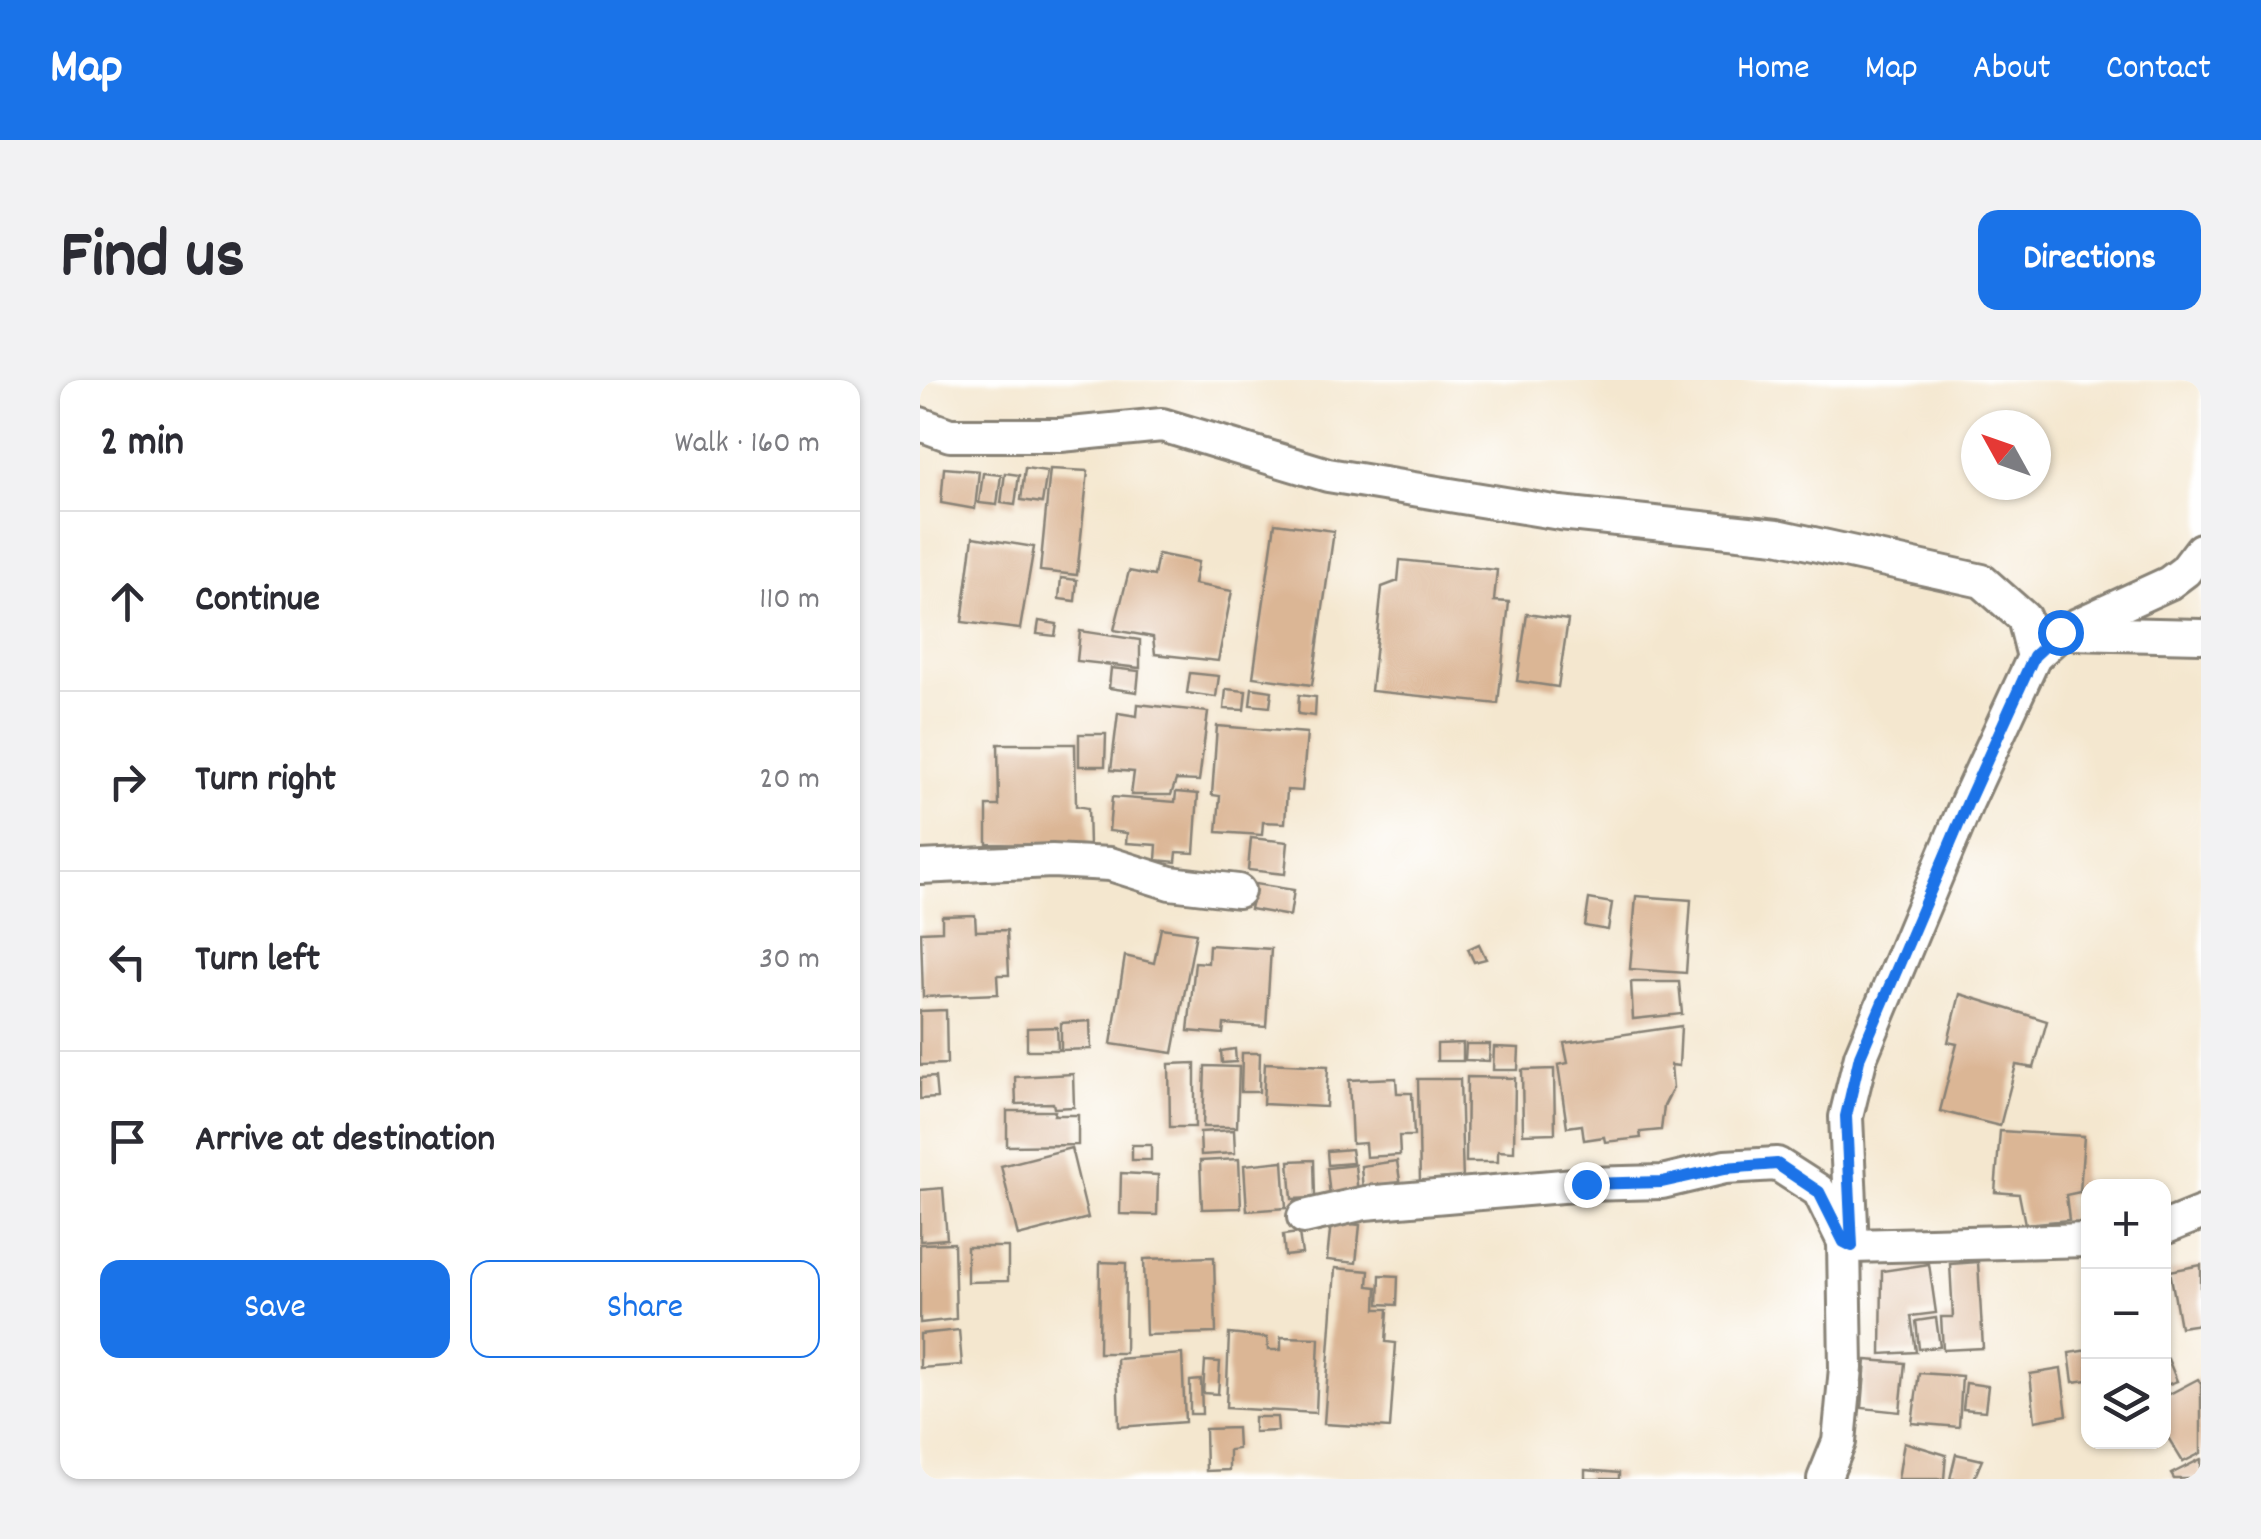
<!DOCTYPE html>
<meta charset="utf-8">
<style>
body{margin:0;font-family:Dekko,sans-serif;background:#f2f2f3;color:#2b2b33}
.controls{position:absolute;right:30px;bottom:30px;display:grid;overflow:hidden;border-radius:20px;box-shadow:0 2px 8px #0004}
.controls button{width:90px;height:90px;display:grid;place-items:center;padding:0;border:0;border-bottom:2px solid #e1e1e2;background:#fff;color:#2b2b33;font:50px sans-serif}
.compass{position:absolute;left:1041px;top:30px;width:90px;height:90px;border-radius:50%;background:#fff;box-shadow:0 2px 8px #0004;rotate:310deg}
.stop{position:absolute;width:30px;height:30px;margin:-22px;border:8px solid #1a73e8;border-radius:50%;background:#fff}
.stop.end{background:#1a73e8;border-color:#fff;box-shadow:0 2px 10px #0008}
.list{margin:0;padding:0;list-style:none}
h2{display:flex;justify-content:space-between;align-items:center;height:130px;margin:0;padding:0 40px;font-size:42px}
h2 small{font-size:32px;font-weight:400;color:#7c7c81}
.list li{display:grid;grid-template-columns:65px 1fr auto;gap:30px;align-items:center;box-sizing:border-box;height:180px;padding:0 40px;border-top:2px solid #e1e1e2}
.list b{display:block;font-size:38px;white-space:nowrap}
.list em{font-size:32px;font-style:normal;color:#7c7c81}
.actions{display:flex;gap:20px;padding:30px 40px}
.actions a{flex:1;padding:22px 0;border:2px solid #1a73e8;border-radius:20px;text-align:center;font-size:35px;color:#1a73e8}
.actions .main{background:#1a73e8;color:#fff}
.icon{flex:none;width:55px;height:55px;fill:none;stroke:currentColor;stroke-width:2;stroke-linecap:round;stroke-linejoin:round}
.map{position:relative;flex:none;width:1281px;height:1099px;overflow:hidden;border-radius:20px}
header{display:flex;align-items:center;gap:60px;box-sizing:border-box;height:140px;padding:0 50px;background:#1a73e8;color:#fff}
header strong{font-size:48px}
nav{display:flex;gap:55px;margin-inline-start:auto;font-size:35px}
.intro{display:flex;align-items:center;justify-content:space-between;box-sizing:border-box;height:240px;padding:0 60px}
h1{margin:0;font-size:70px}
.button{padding:25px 45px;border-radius:20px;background:#1a73e8;color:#fff;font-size:35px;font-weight:700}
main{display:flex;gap:60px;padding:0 60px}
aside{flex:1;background:#fff;border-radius:20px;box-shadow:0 2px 8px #0004}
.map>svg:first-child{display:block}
.building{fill:#dbb695}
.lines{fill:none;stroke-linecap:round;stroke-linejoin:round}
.street-casing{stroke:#888276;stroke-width:38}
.street{stroke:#fff;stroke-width:32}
.route{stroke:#1a73e8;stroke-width:12}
</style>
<header>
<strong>Map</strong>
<nav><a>Home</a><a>Map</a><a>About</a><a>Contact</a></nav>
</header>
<div class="intro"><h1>Find us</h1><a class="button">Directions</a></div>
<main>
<aside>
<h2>2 min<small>Walk · 160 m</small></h2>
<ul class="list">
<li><svg class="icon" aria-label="ahead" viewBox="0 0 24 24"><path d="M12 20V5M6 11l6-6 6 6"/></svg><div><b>Continue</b></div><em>110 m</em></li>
<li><svg class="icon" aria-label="right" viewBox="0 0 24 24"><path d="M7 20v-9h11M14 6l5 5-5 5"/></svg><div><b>Turn right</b></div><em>20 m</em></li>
<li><svg class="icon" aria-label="left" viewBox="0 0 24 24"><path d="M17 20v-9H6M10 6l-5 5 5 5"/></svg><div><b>Turn left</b></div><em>30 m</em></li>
<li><svg class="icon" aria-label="arrive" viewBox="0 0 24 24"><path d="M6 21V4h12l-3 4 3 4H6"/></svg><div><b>Arrive at destination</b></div></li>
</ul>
<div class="actions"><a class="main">Save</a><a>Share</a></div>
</aside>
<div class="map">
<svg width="1281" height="1099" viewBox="0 0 1281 1099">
<rect width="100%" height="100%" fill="#fff"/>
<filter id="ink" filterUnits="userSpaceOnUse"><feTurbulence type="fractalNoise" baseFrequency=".01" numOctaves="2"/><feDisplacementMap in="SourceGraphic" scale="20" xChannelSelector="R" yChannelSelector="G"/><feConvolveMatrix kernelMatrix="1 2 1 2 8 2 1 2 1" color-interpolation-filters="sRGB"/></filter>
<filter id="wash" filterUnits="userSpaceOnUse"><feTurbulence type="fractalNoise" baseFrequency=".0048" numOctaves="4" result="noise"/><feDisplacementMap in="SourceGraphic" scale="40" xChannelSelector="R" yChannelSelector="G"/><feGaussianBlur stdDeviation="2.25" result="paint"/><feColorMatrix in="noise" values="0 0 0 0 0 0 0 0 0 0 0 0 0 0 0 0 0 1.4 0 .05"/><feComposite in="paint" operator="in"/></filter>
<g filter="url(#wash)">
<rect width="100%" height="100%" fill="#f4e7cf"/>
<g id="blocks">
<g class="building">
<polygon points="24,88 59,91 55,129 21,123"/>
<polygon points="105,88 127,91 122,123 101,120"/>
<polygon points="130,89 168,91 157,195 120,191"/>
<polygon points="63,93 81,95 77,125 59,123"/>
<polygon points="85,93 99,95 95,125 81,123"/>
<polygon points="355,143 414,151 392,305 333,297"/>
<polygon points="53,157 114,167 100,249 42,242"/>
<polygon points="238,174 278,182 274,204 312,211 298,281 235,274 233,257 194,250 209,191 234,196"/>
<polygon points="480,180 577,190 574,221 589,222 578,324 451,311 462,207 478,201"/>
<polygon points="141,198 157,200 155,221 139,219"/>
<polygon points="607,234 648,240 638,307 597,301"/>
<polygon points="119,241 137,244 135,256 117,254"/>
<polygon points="160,251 220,260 220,288 157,281"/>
<polygon points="191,288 219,291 217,312 189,308"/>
<polygon points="270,293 299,296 296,317 267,313"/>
<polygon points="332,308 352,311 350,327 330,325"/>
<polygon points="306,309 326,311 324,330 304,329"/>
<polygon points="379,315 396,317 395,336 378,334"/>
<polygon points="218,324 288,332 279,401 256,400 251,415 211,415 214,392 191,390 198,333 217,336"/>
<polygon points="297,346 387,353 382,411 367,410 365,443 343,442 342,455 297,452 300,416 292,415"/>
<polygon points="159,354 186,354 185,386 159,386"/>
<polygon points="78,364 155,364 156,426 168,428 169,466 67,464 67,426 79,426"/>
<polygon points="256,412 278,414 274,473 257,472 256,482 236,480 237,465 206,463 207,453 189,451 192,417 255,422"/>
<polygon points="331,458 368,462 365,494 328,490"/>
<polygon points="335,504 374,510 370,536 330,529"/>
<polygon points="716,516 771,520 766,593 710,589"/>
<polygon points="669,519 692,523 688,550 665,546"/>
<polygon points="55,535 56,551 87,550 89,595 77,595 78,614 3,617 1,552 22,551 22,536"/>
<polygon points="241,548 276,553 253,673 191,664 205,576 234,583"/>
<polygon points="559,564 566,579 554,582 548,569"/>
<polygon points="289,565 351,569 346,647 304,644 303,654 268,651 275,582 288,583"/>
<polygon points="711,602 759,602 762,634 713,639"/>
<polygon points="1040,614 1127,641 1114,688 1096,685 1080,746 1020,731 1037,664 1028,662"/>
<polygon points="26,630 27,684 0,685 0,631"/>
<polygon points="170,641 171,669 141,670 141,643"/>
<polygon points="761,646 759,686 751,685 753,708 744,726 741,750 720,752 721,758 685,762 684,757 664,760 662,745 647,747 638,685 648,683 644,663"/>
<polygon points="137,647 138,670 107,670 107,648"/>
<polygon points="543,663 543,681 517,681 517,664"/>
<polygon points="546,664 570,664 569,681 545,680"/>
<polygon points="574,667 599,668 598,690 573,690"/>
<polygon points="315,669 316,682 302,683 301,671"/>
<polygon points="322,673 340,673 339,712 321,712"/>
<polygon points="275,683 275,747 250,747 249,684"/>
<polygon points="345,683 408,686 406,727 343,724"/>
<polygon points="285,686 319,687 317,747 283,747"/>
<polygon points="634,689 635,753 603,754 602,690"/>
<polygon points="153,694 154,727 134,728 133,723 96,724 95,697"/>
<polygon points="15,697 17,718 0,719 0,698"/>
<polygon points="547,697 595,698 594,772 578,771 578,782 546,782"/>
<polygon points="476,698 477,713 492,713 494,756 479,756 480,775 446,777 445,763 432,764 429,700"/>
<polygon points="498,699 540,699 543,802 500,803"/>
<polygon points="87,731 135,731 134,735 158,735 158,765 87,766"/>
<polygon points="314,750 315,773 281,775 280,752"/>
<polygon points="1080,751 1164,756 1160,812 1146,815 1149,840 1105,844 1099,814 1075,812"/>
<rect x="212" y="765" width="19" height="15"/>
<polygon points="151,768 168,838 98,856 81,786"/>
<polygon points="431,769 433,783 408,785 407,771"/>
<polygon points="319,779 321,828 282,829 280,781"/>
<polygon points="394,780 395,818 372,819 369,781"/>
<polygon points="363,781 366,828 327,831 324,785"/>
<polygon points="477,781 481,807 443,811 441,786"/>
<polygon points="435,785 438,814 410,817 407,788"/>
<polygon points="201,793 238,795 237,835 200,834"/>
<polygon points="23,808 27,859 0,861 0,810"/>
<polygon points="411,842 440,845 436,883 407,880"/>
<polygon points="379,853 382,874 365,876 363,855"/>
<polygon points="34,863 36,939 0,943 0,864"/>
<polygon points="47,867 88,867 88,901 47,902"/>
<polygon points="294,877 296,953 226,955 224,879"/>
<polygon points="180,882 206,883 205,973 179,973"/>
<polygon points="1058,882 1063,968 1023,970 1021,937 1033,937 1030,884"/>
<polygon points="1009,884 1016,933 991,936 996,972 961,974 962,891"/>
<polygon points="1281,885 1281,944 1260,947 1250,891"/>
<polygon points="415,888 449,891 448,906 457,907 456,929 468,929 466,962 476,963 470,1048 404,1044"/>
<polygon points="460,895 478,896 477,925 459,924"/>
<polygon points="1016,938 1020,967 999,969 996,941"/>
<polygon points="39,950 42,985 0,988 0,954"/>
<polygon points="309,954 347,958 348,970 361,970 361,957 399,958 396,1033 306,1028"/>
<polygon points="1168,970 1168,1000 1153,1002 1149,973"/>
<polygon points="262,974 265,1042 199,1047 197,979"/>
<polygon points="1248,979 1257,1001 1244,1006 1244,981"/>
<polygon points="946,980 985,983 980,1032 942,1028"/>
<polygon points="285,981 300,982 298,1014 283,1013"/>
<polygon points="1141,989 1147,1035 1115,1041 1110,994"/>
<polygon points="999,993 1042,996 1039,1047 992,1043"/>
<polygon points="1278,999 1281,1003 1281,1073 1263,1082 1244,1051 1244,1017"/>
<polygon points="281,1000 282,1034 270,1034 270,1001"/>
<polygon points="1046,1003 1068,1006 1065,1031 1043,1029"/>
<polygon points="334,1037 357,1037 358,1051 334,1052"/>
<polygon points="317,1048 318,1069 309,1070 309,1090 286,1091 285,1049"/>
<polygon points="984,1062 1026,1075 1024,1099 978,1099"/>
<polygon points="1036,1074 1062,1080 1054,1099 1030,1099"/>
<polygon points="1281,1079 1281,1099 1254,1099 1251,1094"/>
<polygon points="665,1090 699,1093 699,1099 665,1099"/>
</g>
</g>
</g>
<g filter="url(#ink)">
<use href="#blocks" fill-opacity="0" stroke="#888276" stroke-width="2.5"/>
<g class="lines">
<defs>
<g id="street">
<polyline points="0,44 30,55 141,55 242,45 408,95 640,133 857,156 1062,201 1104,238 1114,277"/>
<polyline points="1150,253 1281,256"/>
<polyline points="0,487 132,481 190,484 250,503 318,511"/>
<polyline points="384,837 445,823 666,804 742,802 805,787 857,784 899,811 924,862"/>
<polyline points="1244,848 1281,833"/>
<polyline points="932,866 1168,860"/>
<polyline points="904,1099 919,1062 926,988 924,862 932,866 926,737 941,676 1047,422 1114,277 1140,253 1249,203 1265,191 1281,170"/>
</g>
</defs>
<use href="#street" class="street-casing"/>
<use href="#street" class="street"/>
</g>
</g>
<g class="lines" filter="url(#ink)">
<polyline class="route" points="666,804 742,802 805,788 857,784 899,812 924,862 932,866 926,736 940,676 1048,422 1114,276 1140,252"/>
</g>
</svg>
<div class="controls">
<button>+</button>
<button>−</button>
<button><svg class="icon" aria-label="layers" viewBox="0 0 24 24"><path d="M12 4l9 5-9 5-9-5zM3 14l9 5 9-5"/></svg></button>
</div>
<svg class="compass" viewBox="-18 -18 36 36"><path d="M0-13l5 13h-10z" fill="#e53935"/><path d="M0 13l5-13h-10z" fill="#7c7c81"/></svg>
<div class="stop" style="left:1140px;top:252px"></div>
<div class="stop end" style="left:666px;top:804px"></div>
</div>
</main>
